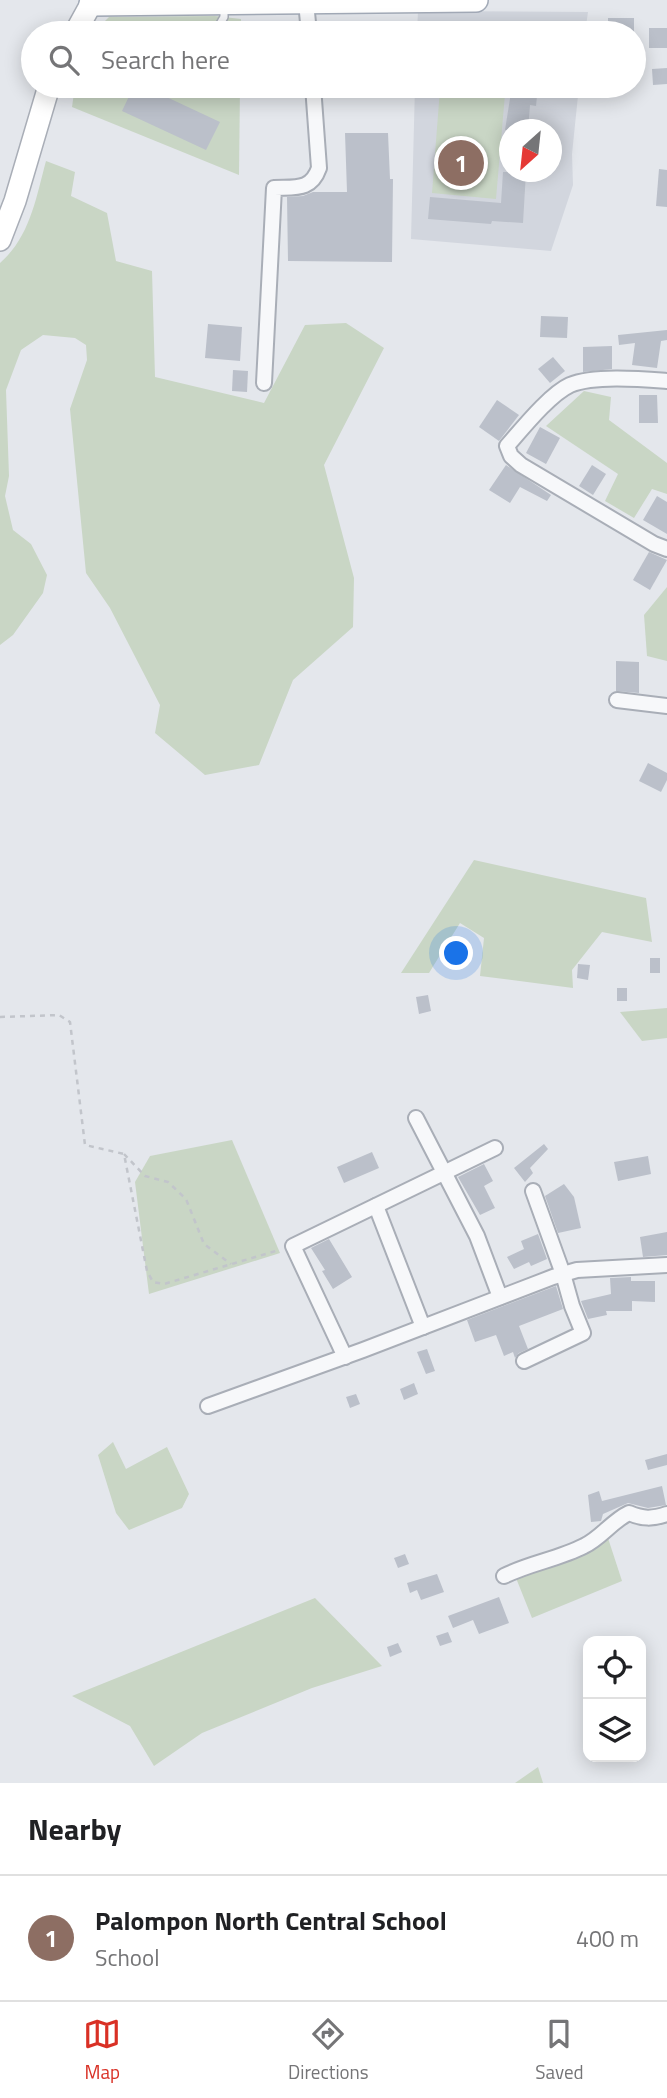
<!DOCTYPE html>
<style>
body{margin:0;font-family:"Titillium Web",sans-serif;background:#f6f6f6;color:#202124}
.controls{position:absolute;right:21px;bottom:21px;display:grid;overflow:hidden;border-radius:14px;box-shadow:0 4px 18px #0003}
.controls button{width:63px;height:63px;display:grid;place-items:center;padding:0;border:0;border-bottom:2px solid #e0e0e0;background:#fff;color:#202124;font:35px sans-serif}
.compass{position:absolute;left:499px;top:119px;width:63px;height:63px;border-radius:50%;background:#fff;box-shadow:0 4px 18px #0003;rotate:207deg}
.you{position:absolute;left:457px;top:954px;width:24px;height:24px;margin:-18px;border:5px solid #fff;border-radius:50%;background:#1a73e8;box-shadow:0 0 0 10px #1a73e833}
.badge{display:grid;place-items:center;width:46px;height:46px;border-radius:50%;background:#d93025;color:#fff;font-size:23px;font-weight:700}
.pin{position:absolute;translate:-50% -50%;border:4px solid #fff;box-shadow:0 2px 7px #0006}
.list{margin:0;padding:0;list-style:none}
h2{display:flex;justify-content:space-between;align-items:center;height:91px;margin:0;padding:0 28px;font-size:30px}
h2 small{font-size:23px;font-weight:400;color:#757577}
.list li{display:grid;grid-template-columns:46px 1fr auto;gap:21px;align-items:center;box-sizing:border-box;height:126px;padding:0 28px;border-top:2px solid #e0e0e0}
.list b{display:block;font-size:26px;white-space:nowrap}
.list p{margin:0;font-size:23px;white-space:nowrap;color:#757577}
.list em{font-size:23px;font-style:normal;color:#757577}
.icon{flex:none;width:38px;height:38px;fill:none;stroke:currentColor;stroke-width:2;stroke-linecap:round;stroke-linejoin:round}
.map{position:relative;flex:none;width:667px;height:1783px;overflow:hidden}
.search{position:absolute;background:#fff;box-shadow:0 4px 18px #0003;left:21px;right:21px;top:21px;height:77px;display:flex;align-items:center;gap:18px;box-sizing:border-box;padding:0 24px;border-radius:38px;color:#757577;font-size:26px}
.sheet{height:217px;background:#fff}
nav{display:flex;justify-content:space-around;align-items:center;box-sizing:border-box;height:98px;border-top:2px solid #e0e0e0;background:#fff;font-size:19px;color:#757577}
nav a{display:grid;justify-items:center;gap:4px}
nav .on{color:#d93025}
.map>svg:first-child{display:block}
.built{fill:#d2d6de;fill-rule:evenodd}
.green{fill:#c9d6c5}
.building{fill:#bbc0ca}
.lines{fill:none;stroke-linecap:round;stroke-linejoin:round}
.lane-casing{stroke:#a9aeb7;stroke-width:10}
.street-casing{stroke:#a9aeb7;stroke-width:18}
.secondary-casing{stroke:#a9aeb7;stroke-width:24}
.primary-casing{stroke:#a3abb8;stroke-width:26}
.path{stroke:#c2c5cb;stroke-width:2.5;stroke-dasharray:5 5;stroke-linecap:butt}
.lane{stroke:#f7f8fa;stroke-width:7}
.street{stroke:#f7f8fa;stroke-width:14}
.secondary{stroke:#fff;stroke-width:21}
.primary{stroke:#fff;stroke-width:23}
</style>
<div class="map">
<svg width="667" height="1783" viewBox="0 0 667 1783">
<rect width="100%" height="100%" fill="#e4e7ec"/>
<g class="built">
<polygon points="418,11 588,12 585,33 417,33"/>
<path d="M415 86H579L572 154 573 185 551 251 411 239ZM510 130H552V172H510Z"/>
</g>
<g class="green">
<polygon points="215,16 241,19 241,33 93,33 109,17"/>
<polygon points="75,86 240,86 239,175 72,107"/>
<polygon points="440,89 505,94 496,199 432,193"/>
<path d="M46 161 75 172 71 196 107 213 116 261 152 271 155 377 264 403 305 325 346 323 384 348 324 465 354 578 353 627 293 680 259 765 205 775 155 733 160 705 110 608 86 573 70 409 87 360 86 345 75 338 43 335 21 350 6 390 9 476 5 496 13 530 31 544 47 575 43 593 13 635 0 645V263C30 237 36 198 46 161Z"/>
<polygon points="584,391 611,397 609,420 667,463 667,494 652,489 634,518 605,501 618,474 546,426"/>
<polygon points="667,587 667,661 647,656 644,615"/>
<polygon points="474,860 646,898 652,942 602,932 572,970 573,988 480,976 484,938 460,923 429,973 401,973"/>
<polygon points="667,1008 667,1038 642,1041 620,1012"/>
<polygon points="232,1140 280,1253 149,1294 135,1182 150,1156"/>
<polygon points="113,1442 126,1469 167,1447 189,1494 182,1508 129,1530 116,1513 98,1455"/>
<polygon points="607,1535 622,1581 532,1618 512,1568"/>
<polygon points="315,1598 382,1666 312,1688 202,1733 154,1766 130,1726 72,1696"/>
<polygon points="538,1767 543,1783 515,1783"/>
</g>
<g class="building">
<rect x="608" y="18" width="26" height="15"/>
<rect x="336" y="21" width="12" height="12"/>
<rect x="517" y="22" width="22" height="11"/>
<rect x="649" y="28" width="18" height="20"/>
<polygon points="667,68 667,84 653,85 652,69"/>
<polygon points="134,86 143,86 220,122 206,150 122,111"/>
<polygon points="512,86 538,86 536,106 530,105 528,130 505,130"/>
<polygon points="345,133 388,133 390,179 393,179 392,262 288,261 287,197 303,196 313,192 347,192"/>
<polygon points="659,169 667,170 667,207 656,206"/>
<polygon points="503,172 526,172 523,223 492,221 491,224 428,219 430,197 501,203"/>
<polygon points="541,316 568,317 567,338 540,337"/>
<polygon points="208,324 242,327 240,361 205,358"/>
<polygon points="667,330 667,340 661,341 657,368 632,365 635,343 619,345 618,335"/>
<polygon points="612,346 612,369 583,372 583,347"/>
<polygon points="553,357 565,371 550,383 538,369"/>
<polygon points="233,370 248,371 247,392 232,391"/>
<polygon points="639,395 657,395 658,423 639,423"/>
<polygon points="497,400 519,415 499,441 479,427"/>
<polygon points="540,427 560,438 546,464 526,453"/>
<polygon points="506,465 551,495 547,501 520,487 510,503 489,490"/>
<polygon points="592,465 606,474 593,495 579,486"/>
<polygon points="657,496 667,502 667,534 643,520"/>
<polygon points="649,552 667,560 650,590 633,580"/>
<polygon points="616,661 639,662 639,693 616,691"/>
<polygon points="648,763 667,773 667,780 661,792 639,781"/>
<rect x="650" y="958" width="10" height="15"/>
<polygon points="578,964 590,965 588,980 577,978"/>
<rect x="617" y="988" width="10" height="13"/>
<polygon points="428,995 431,1011 419,1014 416,997"/>
<polygon points="544,1144 548,1149 530,1168 533,1173 525,1182 514,1168"/>
<polygon points="372,1152 379,1168 344,1183 337,1167"/>
<polygon points="648,1156 651,1174 618,1181 614,1162"/>
<polygon points="484,1164 493,1181 484,1186 495,1208 480,1215 458,1177"/>
<polygon points="564,1184 574,1197 581,1228 558,1233 545,1196"/>
<polygon points="667,1232 667,1255 643,1257 640,1237"/>
<polygon points="538,1234 547,1259 531,1266 529,1262 514,1269 507,1257 524,1249 521,1241"/>
<polygon points="329,1239 352,1277 333,1289 322,1271 325,1270 311,1248"/>
<polygon points="631,1277 631,1281 655,1281 655,1302 632,1301 632,1311 606,1311 607,1315 588,1319 581,1301 611,1294 610,1278"/>
<polygon points="556,1286 563,1309 519,1326 528,1349 519,1353 515,1358 513,1352 504,1356 496,1335 475,1342 467,1320"/>
<polygon points="427,1349 435,1371 426,1374 417,1352"/>
<polygon points="414,1383 418,1394 404,1400 400,1389"/>
<polygon points="356,1394 360,1404 350,1408 346,1397"/>
<polygon points="667,1454 667,1465 648,1470 645,1460"/>
<polygon points="662,1486 666,1505 648,1508 628,1503 603,1514 601,1521 591,1522 588,1495 599,1491 602,1501"/>
<polygon points="405,1554 409,1564 398,1568 394,1558"/>
<polygon points="437,1574 444,1592 421,1600 417,1590 410,1593 407,1583"/>
<polygon points="499,1597 509,1623 479,1634 473,1620 453,1628 448,1616"/>
<polygon points="448,1632 452,1642 440,1646 436,1636"/>
<polygon points="398,1643 402,1652 390,1657 387,1647"/>
</g>
<g class="lines">
<defs>
<polyline id="lane" points="192,33 217,29 224,17 224,7"/>
<g id="street">
<polyline points="306,2 309,33"/>
<path d="M667 381C641 379 594 375 570 385 550 394 522 429 507 446L511 456 521 465 654 544 667 549"/>
<path d="M264 383 274 188C295 187 311 191 319 168L313 86"/>
<polyline points="617,700 667,706"/>
<polyline points="416,1118 477,1236 500,1297"/>
<polyline points="376,1206 423,1327"/>
<polyline points="345,1357 293,1246 495,1148"/>
<polyline points="524,1361 583,1333 572,1306 563,1274 533,1191"/>
<polyline points="208,1406 363,1350 553,1277 577,1270 667,1265"/>
<path d="M504 1576C530 1563 559 1559 584 1546 601 1538 612 1521 629 1513 643 1519 652 1519 667 1514"/>
</g>
<g id="secondary">
<polyline points="75,33 91,4"/>
<polyline points="0,240 15,201 49,86"/>
</g>
<polyline id="primary" points="92,0 91,4 476,0"/>
</defs>
<use href="#lane" class="lane-casing"/>
<use href="#street" class="street-casing"/>
<use href="#secondary" class="secondary-casing"/>
<use href="#primary" class="primary-casing"/>
<g class="path">
<polyline points="0,1017 59,1015 70,1022 85,1145 124,1154 147,1271 153,1282 164,1284 279,1250"/>
<polyline points="124,1154 145,1176 168,1182 186,1199 204,1244 231,1264"/>
</g>
<use href="#lane" class="lane"/>
<use href="#street" class="street"/>
<use href="#secondary" class="secondary"/>
<use href="#primary" class="primary"/>
</g>
</svg>
<div class="controls">
<button><svg class="icon" aria-label="locate" viewBox="0 0 24 24"><circle cx="12" cy="12" r="6"/><path d="M12 2v4M12 18v4M2 12h4M18 12h4"/></svg></button>
<button><svg class="icon" aria-label="layers" viewBox="0 0 24 24"><path d="M12 4l9 5-9 5-9-5zM3 14l9 5 9-5"/></svg></button>
</div>
<svg class="compass" viewBox="-18 -18 36 36"><path d="M0-13l5 13h-10z" fill="#e53935"/><path d="M0 13l5-13h-10z" fill="#757577"/></svg>
<div class="you"></div>
<div class="pin badge" style="left:461px;top:163px;background:#8d6e63">1</div>
<div class="search"><svg class="icon" aria-label="search" viewBox="0 0 24 24"><circle cx="10" cy="10" r="6"/><path d="M15 15l6 6"/></svg>Search here</div>
</div>
<section class="sheet">
<h2>Nearby<small></small></h2>
<ul class="list">
<li><span class="badge" style="background:#8d6e63">1</span><div><b>Palompon North Central School</b><p>School</p></div><em>400 m</em></li>
</ul>
</section>
<nav>
<a class="on"><svg class="icon" aria-label="map" viewBox="0 0 24 24"><path d="M3 6l6-2 6 2 6-2v14l-6 2-6-2-6 2zM9 4v14M15 6v14"/></svg>Map</a>
<a><svg class="icon" aria-label="directions" viewBox="0 0 24 24"><path d="M12 3l9 9-9 9-9-9zM9 14v-3h6M13 9l2 2-2 2"/></svg>Directions</a>
<a><svg class="icon" aria-label="saved" viewBox="0 0 24 24"><path d="M7 4h10v16l-5-4-5 4z"/></svg>Saved</a>
</nav>
